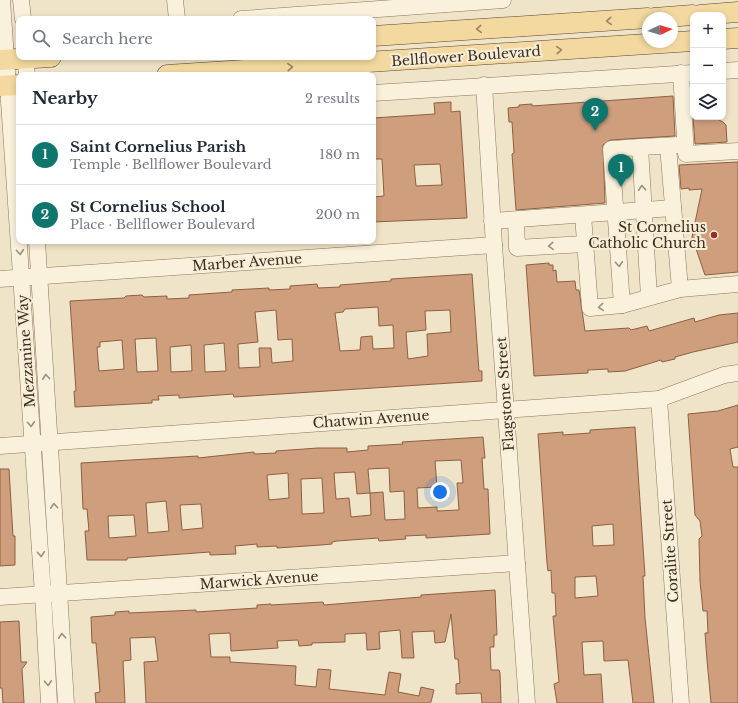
<!DOCTYPE html>
<meta charset="utf-8">
<style>
body{margin:0;font-family:"Libre Baskerville",serif;background:#f2f2f3;color:#1f2937}
.controls{position:absolute;right:12px;top:12px;display:grid;overflow:hidden;border-radius:8px;box-shadow:0 2px 6px #0003}
.controls button{width:36px;height:36px;display:grid;place-items:center;padding:0;border:0;border-bottom:1px solid #e0e1e3;background:#fff;color:#1f2937;font:20px sans-serif}
.compass{position:absolute;left:642px;top:12px;width:36px;height:36px;border-radius:50%;background:#fff;box-shadow:0 2px 6px #0003;rotate:86deg}
.you{position:absolute;left:440px;top:492px;width:14px;height:14px;margin:-10px;border:3px solid #fff;border-radius:50%;background:#1a73e8;box-shadow:0 0 0 6px #1a73e833}
.badge{display:grid;place-items:center;width:26px;height:26px;border-radius:50%;background:#0f766e;color:#fff;font-size:13px;font-weight:700}
.pin{position:absolute;translate:-50% -33px;filter:drop-shadow(0 1px 2px #0008)}
.pin::after{content:'';position:absolute;top:21px;width:14px;height:12px;background:inherit;clip-path:polygon(0 0,100% 0,50% 100%)}
.list{margin:0;padding:0;list-style:none}
h2{display:flex;justify-content:space-between;align-items:center;height:52px;margin:0;padding:0 16px;font-size:17px}
h2 small{font-size:13px;font-weight:400;color:#747a83}
.list li{display:grid;grid-template-columns:26px 1fr auto;gap:12px;align-items:center;box-sizing:border-box;height:60px;padding:0 16px;border-top:1px solid #e0e1e3}
.list b{display:block;font-size:15px;white-space:nowrap}
.list p{margin:0;font-size:13px;white-space:nowrap;color:#747a83}
.list em{font-size:13px;font-style:normal;color:#747a83}
.icon{flex:none;width:22px;height:22px;fill:none;stroke:currentColor;stroke-width:2;stroke-linecap:round;stroke-linejoin:round}
.map{position:relative;flex:none;width:738px;height:703px;overflow:hidden}
.search{position:absolute;background:#fff;box-shadow:0 2px 6px #0003;left:16px;top:16px;width:360px;height:44px;display:flex;align-items:center;gap:10px;box-sizing:border-box;padding:0 14px;border-radius:8px;color:#747a83;font-size:15px}
.panel{position:absolute;background:#fff;box-shadow:0 2px 6px #0003;left:16px;top:72px;width:360px;height:172px;border-radius:8px}
.map>svg:first-child{display:block}
.building{fill:#cf9f7d;stroke:#8d5f41;fill-rule:evenodd}
.lines{fill:none;stroke-linecap:round;stroke-linejoin:round}
.minor-casing{stroke:#8d765c;stroke-width:17}
.major-casing{stroke:#5b4430;stroke-width:21}
.minor{stroke:#faf1dc;stroke-width:16}
.major{stroke:#f3d9a0;stroke-width:20}
.oneway{stroke:#988460}
.oneway2{stroke:#9c907e}
.poi-dot{fill:#9e2a2b;stroke:#f7eed8;stroke-width:1.5}
.labels{text-anchor:middle;dominant-baseline:central;stroke-width:4;stroke-linejoin:round;paint-order:stroke}
.street-label{font-size:14px;fill:#3d2e20;stroke:#f7eed8}
.poi-label{font-size:14px;fill:#3d2e20;stroke:#f7eed8;text-anchor:end}
</style>
<div class="map">
<svg width="738" height="703" viewBox="0 0 738 703">
<rect width="100%" height="100%" fill="#f0e4c8"/>
<g class="building">
<polygon points="673,96 675,136 610,140 603,145 605,203 516,210 512,154 514,153 512,122 509,122 508,108 519,107 519,105 532,104 532,106"/>
<path d="M451 102V112L460 111 467 218 373 222V197L384 196 382 159H373V118L435 114 434 103ZM440 164 442 185 416 186 414 165Z"/>
<polygon points="693,117 713,117 723,122 726,125 727,142 695,144"/>
<polygon points="738,162 738,272 705,275 692,237 702,189 689,190 689,188 681,189 679,165"/>
<polygon points="549,263 549,265 553,265 553,271 556,270 557,282 575,281 576,290 579,290 585,331 629,328 631,330 647,326 649,331 694,318 695,322 719,315 738,313 738,342 693,352 675,357 675,359 662,362 661,360 625,371 608,372 608,369 588,370 588,373 534,376 526,265"/>
<path d="M472 274 479 371H482V381L234 397 233 394 179 398V395L158 396 159 400H152V403L75 407 74 391H76L70 301 124 298 126 296 142 295 144 297 167 296V299L189 298V295L232 292V290L269 288V290L290 289V286L317 284 318 288 340 287V285L391 281V279ZM378 307 379 326 393 325 394 348 373 349 372 336 361 337 360 350 340 351 335 313 343 312 345 309ZM276 310 278 340 292 339 293 361 272 363 271 348H259L260 367 239 368 238 344 258 342 255 312ZM450 310 451 332 427 334 428 356 408 359 406 332 426 330 425 311ZM156 338 158 371 137 372 135 339ZM122 340 124 369 99 371 97 347H100V342ZM224 343 226 371 205 372 204 345ZM191 345 192 371 171 372 170 347Z"/>
<polygon points="738,405 738,447 730,449 733,467 738,467 738,703 711,703 707,660 705,633 708,633 707,611 703,611 700,581 699,539 702,536 700,521 695,515 688,414 718,411"/>
<path d="M635 427 645 576H643L645 618 654 703H633L628 660 604 661 603 641 582 642 584 675 601 674 603 703H557L554 684 559 682 553 616H556L555 593H552L551 570 548 571 547 563 538 434 563 432V435L590 433V430ZM613 524 614 545 593 546 592 526ZM596 576 598 596 575 598V577Z"/>
<path d="M483 437 485 458H482L484 489H488L490 534 426 538V535L405 536 406 539 379 541 378 538 337 541 332 542V544L321 545 277 548V546L257 547V544L235 546 236 554 210 555V552L127 558V560H87L85 531H89L87 509H83L81 463 198 456V458L254 452V454L276 453V451L318 448H347V452L368 450V446L403 444 402 442ZM461 460 463 483H457L459 510 437 511V507L418 508 417 488 437 487 435 461ZM389 468 390 492 404 491 405 519 385 520 383 492 370 493 371 515 351 517 349 498 336 499 334 473 355 472 357 494 370 493 368 469ZM288 473 289 498 269 500 267 475ZM322 478 324 513 302 514 301 479ZM166 501 169 531 148 533 146 503ZM201 504 203 528 182 530 180 505ZM134 515 136 536 109 538 108 516Z"/>
<polygon points="0,469 9,469 13,536 15,536 15,565 0,566"/>
<polygon points="495,590 497,635 494,635 494,647 490,647 491,670 499,670 500,673 501,703 482,703 481,693 456,694 456,684 460,683 458,659 455,659 451,614 445,642 435,643 434,631 412,632 414,658 402,658 400,630 379,632 380,649 367,650 366,633 345,634 345,642 312,643 312,645 299,646 298,640 277,641 278,648 231,651 230,633 209,634 211,657 230,657 230,662 296,666 295,685 316,687 318,669 331,670 329,689 385,695 389,672 401,674 398,692 419,696 421,687 434,690 431,702 429,703 146,703 144,662 158,661 155,637 130,638 131,660 123,661 125,703 96,703 95,693 100,692 96,643 92,643 91,617 115,615 115,612 129,611 129,613 196,610 196,612 257,608 257,605 271,604 271,605 323,602 324,605 421,597 421,595"/>
<polygon points="19,621 21,662 27,662 22,669 24,703 3,703 2,688 0,688 0,622"/>
</g>
<g class="lines">
<defs>
<g id="minor">
<polyline points="2,0 43,594 49,703"/>
<polyline points="21,0 23,19"/>
<polyline points="175,0 177,19"/>
<polyline points="241,19 503,0"/>
<polyline points="25,57 27,75"/>
<polyline points="723,71 738,70"/>
<polyline points="681,73 686,154 738,151"/>
<polyline points="484,85 494,245 527,703"/>
<polyline points="373,93 693,73"/>
<polyline points="668,146 680,289 738,284"/>
<polyline points="640,147 678,145"/>
<polyline points="583,215 590,308 622,305 680,289"/>
<polyline points="516,220 517,248 584,244"/>
<polyline points="492,221 673,208"/>
<polyline points="37,241 66,703"/>
<polyline points="0,279 494,245"/>
<polyline points="622,305 611,149 640,147 649,297"/>
<polyline points="659,399 681,703"/>
<polyline points="0,446 659,399 724,375 738,373"/>
<polyline points="0,597 517,563"/>
</g>
<g id="major">
<polyline points="700,15 738,12"/>
<polyline points="654,18 693,15"/>
<polyline points="373,36 648,18"/>
<polyline points="723,39 738,38"/>
<polyline points="0,60 51,57"/>
<polyline points="167,75 693,41"/>
<polyline points="0,86 19,85"/>
</g>
</defs>
<use href="#minor" class="minor-casing"/>
<use href="#major" class="major-casing"/>
<use href="#minor" class="minor"/>
<use href="#major" class="major"/>
</g>
<defs><path id="oneway-chevron" d="M-2-3.5L2.5 0L-2 3.5" fill="none" stroke-width="1.6" stroke-linecap="round" stroke-linejoin="round"/></defs>
<g class="oneway">
<use href="#oneway-chevron" transform="translate(609 21) rotate(176)"/>
<use href="#oneway-chevron" transform="translate(479 29) rotate(176)"/>
<use href="#oneway-chevron" transform="translate(559 50) rotate(-4)"/>
<use href="#oneway-chevron" transform="translate(290 67) rotate(-4)"/>
</g>
<g class="oneway2">
<use href="#oneway-chevron" transform="translate(642 188) rotate(-93)"/>
<use href="#oneway-chevron" transform="translate(551 246) rotate(176)"/>
<use href="#oneway-chevron" transform="translate(20 252) rotate(86)"/>
<use href="#oneway-chevron" transform="translate(619 264) rotate(86)"/>
<use href="#oneway-chevron" transform="translate(601 307) rotate(175)"/>
<use href="#oneway-chevron" transform="translate(46 377) rotate(-94)"/>
<use href="#oneway-chevron" transform="translate(31 424) rotate(86)"/>
<use href="#oneway-chevron" transform="translate(54 506) rotate(-94)"/>
<use href="#oneway-chevron" transform="translate(41 554) rotate(86)"/>
<use href="#oneway-chevron" transform="translate(62 636) rotate(-93)"/>
<use href="#oneway-chevron" transform="translate(48 683) rotate(87)"/>
</g>
<circle class="poi-dot" cx="714" cy="235" r="4"/>
<g class="labels">
<g class="street-label">
<text transform="translate(466 56) rotate(-4)">Bellflower Boulevard</text>
<text transform="translate(247 262) rotate(-4)">Marber Avenue</text>
<text transform="translate(26 351) rotate(-94)">Mezzanine Way</text>
<text transform="translate(505 394) rotate(-94)">Flagstone Street</text>
<text transform="translate(371 419) rotate(-4)">Chatwin Avenue</text>
<text transform="translate(670 551) rotate(-94)">Coralite Street</text>
<text transform="translate(259 580) rotate(-4)">Marwick Avenue</text>
</g>
<g class="poi-label">
<text x="706" y="227">St Cornelius<tspan x="706" dy="16">Catholic Church</tspan></text>
</g>
</g>
</svg>
<div class="controls">
<button>+</button>
<button>−</button>
<button><svg class="icon" aria-label="layers" viewBox="0 0 24 24"><path d="M12 4l9 5-9 5-9-5zM3 14l9 5 9-5"/></svg></button>
</div>
<svg class="compass" viewBox="-18 -18 36 36"><path d="M0-13l5 13h-10z" fill="#e53935"/><path d="M0 13l5-13h-10z" fill="#747a83"/></svg>
<div class="you"></div>
<div class="pin badge" style="left:621px;top:187px">1</div>
<div class="pin badge" style="left:595px;top:131px">2</div>
<div class="search"><svg class="icon" aria-label="search" viewBox="0 0 24 24"><circle cx="10" cy="10" r="6"/><path d="M15 15l6 6"/></svg>Search here</div>
<section class="panel">
<h2>Nearby<small>2 results</small></h2>
<ul class="list">
<li><span class="badge">1</span><div><b>Saint Cornelius Parish</b><p>Temple · Bellflower Boulevard</p></div><em>180 m</em></li>
<li><span class="badge">2</span><div><b>St Cornelius School</b><p>Place · Bellflower Boulevard</p></div><em>200 m</em></li>
</ul>
</section>
</div>
